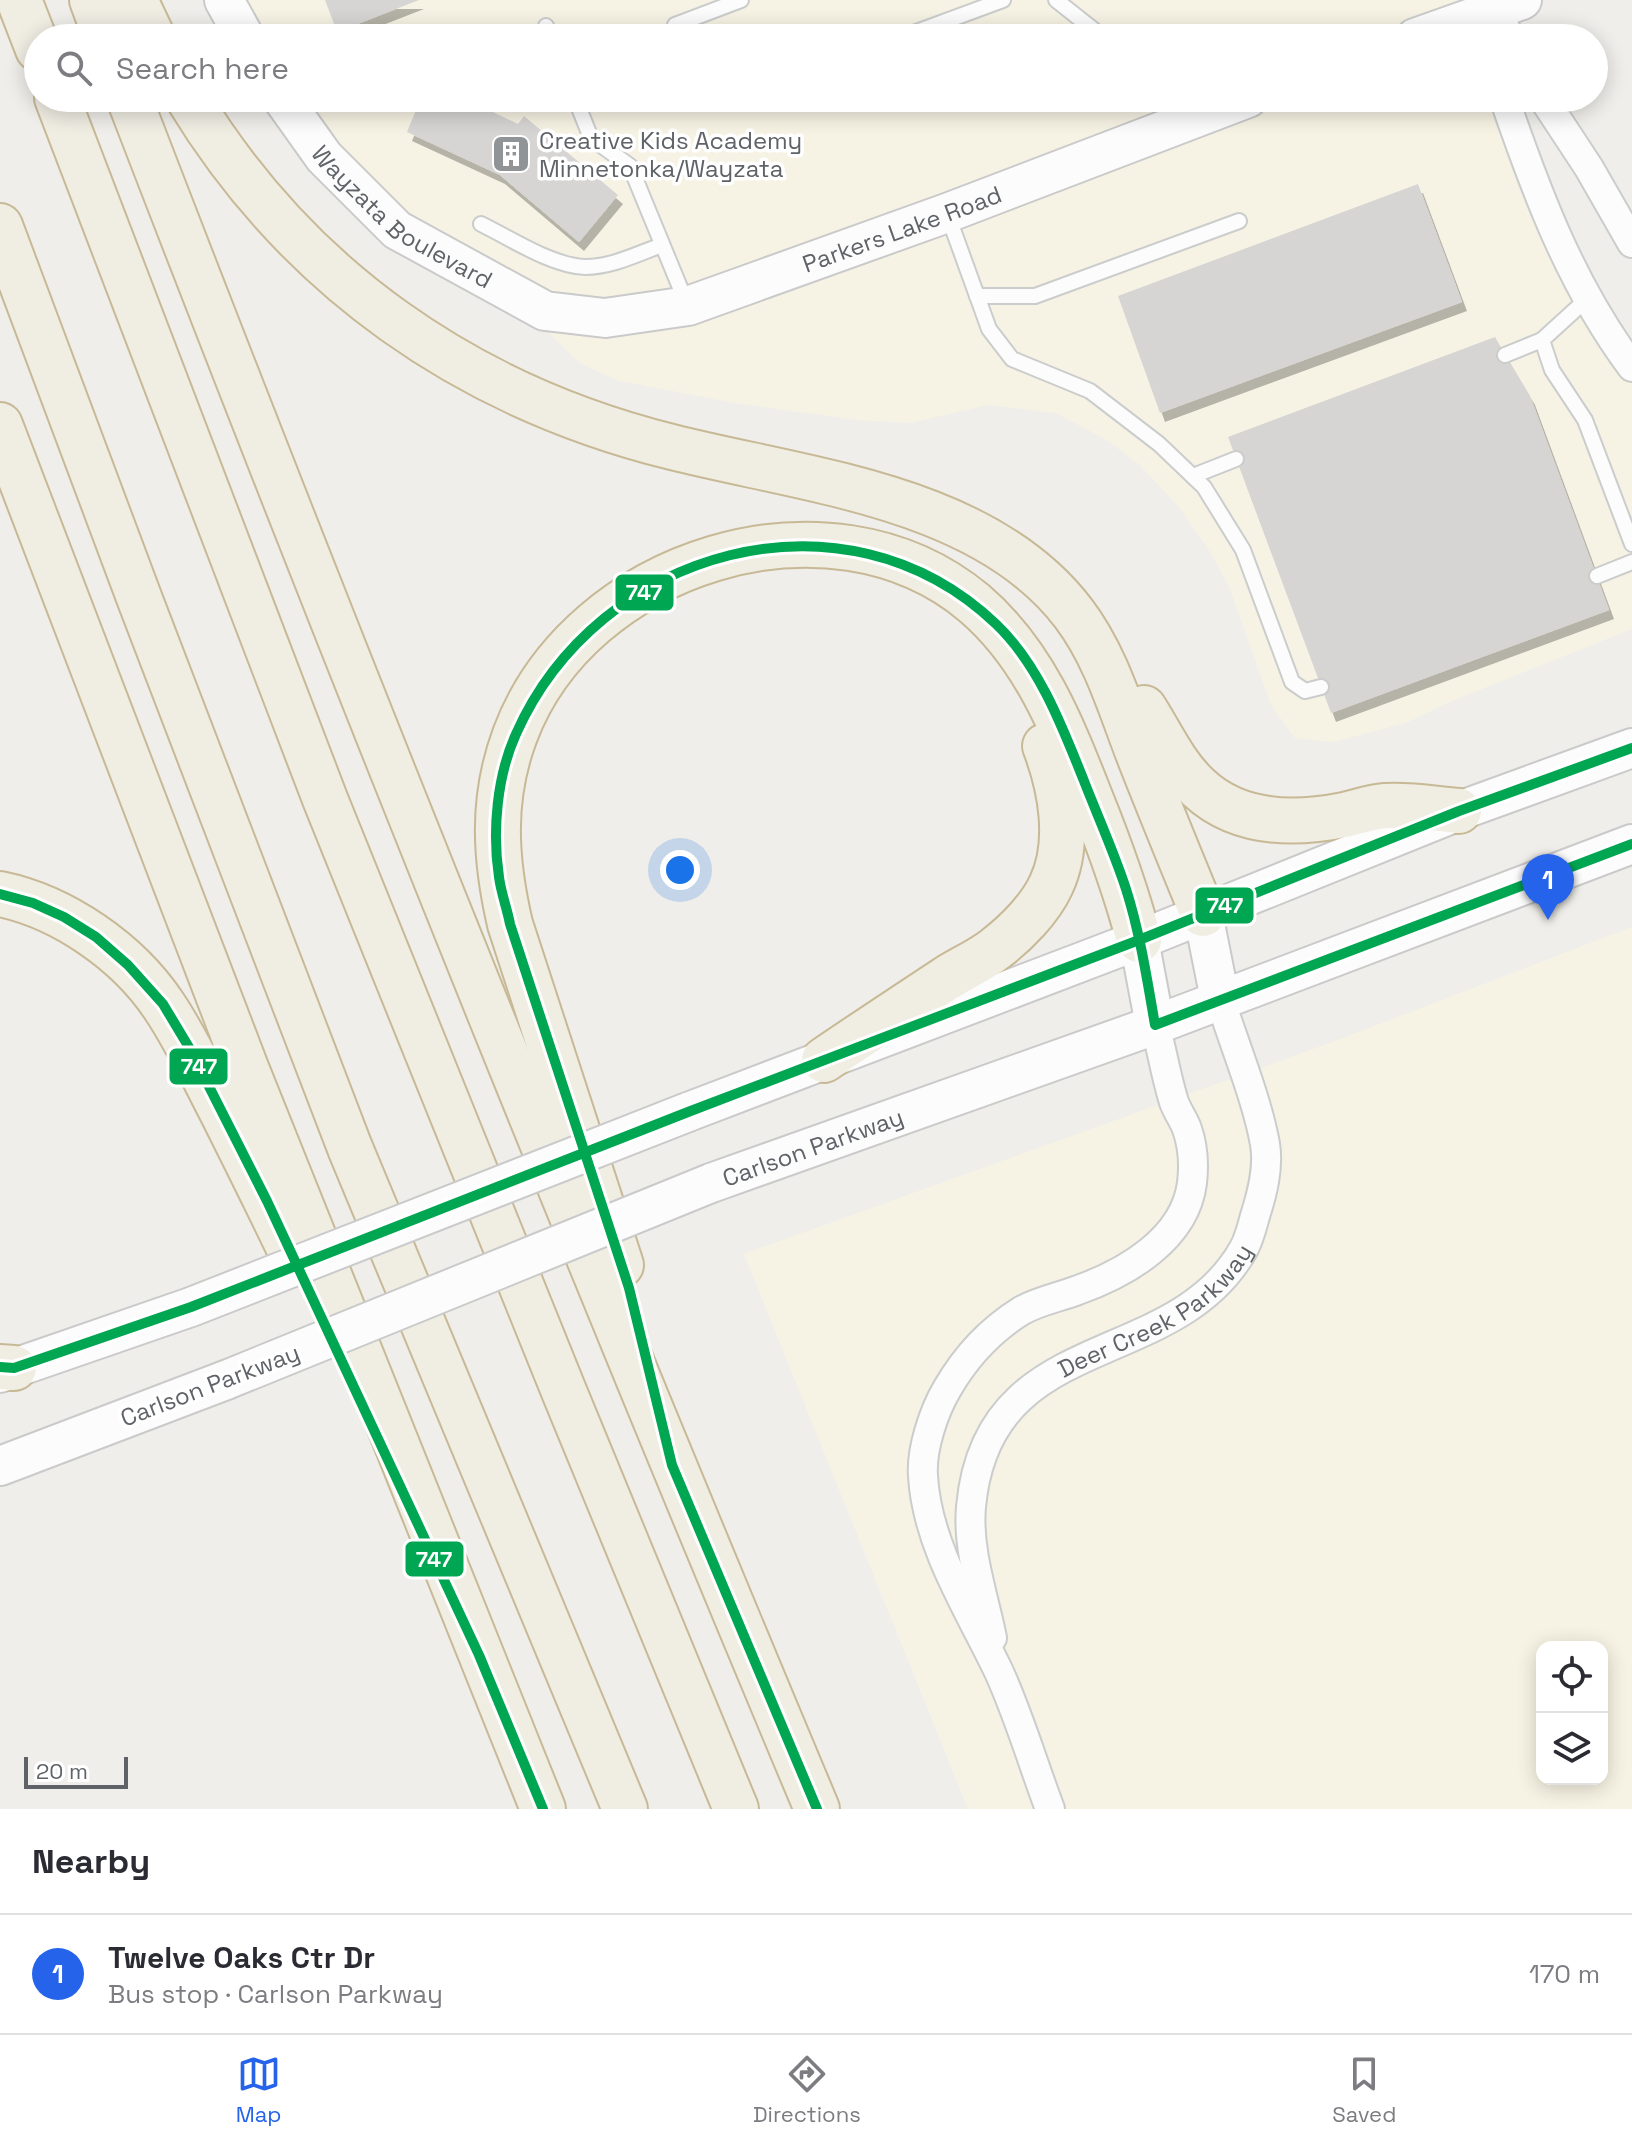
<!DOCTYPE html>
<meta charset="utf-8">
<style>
body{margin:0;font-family:"Space Grotesk",sans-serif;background:#f2f2f3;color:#2b2b33}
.controls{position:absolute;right:24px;bottom:24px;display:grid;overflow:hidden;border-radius:16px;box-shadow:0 4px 20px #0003}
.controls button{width:72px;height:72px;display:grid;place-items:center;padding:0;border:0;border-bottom:2px solid #e1e1e2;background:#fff;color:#2b2b33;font:40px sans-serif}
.scale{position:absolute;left:24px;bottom:20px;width:104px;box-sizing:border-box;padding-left:8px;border:4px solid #5f6368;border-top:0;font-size:22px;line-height:28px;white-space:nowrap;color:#5f6368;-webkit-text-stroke:6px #fff;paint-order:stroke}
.you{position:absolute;left:680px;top:870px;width:28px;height:28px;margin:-20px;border:6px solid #fff;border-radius:50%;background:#1a73e8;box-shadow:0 0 0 12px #1a73e833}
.badge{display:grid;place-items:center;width:52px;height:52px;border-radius:50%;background:#2563eb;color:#fff;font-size:26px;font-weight:700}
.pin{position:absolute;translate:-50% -66px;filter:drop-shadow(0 2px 4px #0008)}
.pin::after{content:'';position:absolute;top:42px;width:28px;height:24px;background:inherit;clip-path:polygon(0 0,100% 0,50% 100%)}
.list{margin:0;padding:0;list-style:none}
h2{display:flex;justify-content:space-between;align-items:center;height:104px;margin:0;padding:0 32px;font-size:34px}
h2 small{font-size:26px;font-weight:400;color:#7c7c81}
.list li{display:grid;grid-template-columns:52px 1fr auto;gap:24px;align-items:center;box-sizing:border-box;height:120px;padding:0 32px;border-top:2px solid #e1e1e2}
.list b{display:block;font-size:30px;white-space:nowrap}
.list p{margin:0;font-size:26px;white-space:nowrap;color:#7c7c81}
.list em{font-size:26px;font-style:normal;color:#7c7c81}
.icon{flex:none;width:44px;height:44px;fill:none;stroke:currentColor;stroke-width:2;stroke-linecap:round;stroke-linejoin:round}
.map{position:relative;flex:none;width:1632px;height:1809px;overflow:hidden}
.search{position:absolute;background:#fff;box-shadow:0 4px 20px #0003;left:24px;right:24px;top:24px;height:88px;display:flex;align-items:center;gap:20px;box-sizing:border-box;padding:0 28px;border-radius:44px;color:#7c7c81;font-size:30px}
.sheet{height:224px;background:#fff}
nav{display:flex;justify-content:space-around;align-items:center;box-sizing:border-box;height:112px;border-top:2px solid #e1e1e2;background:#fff;font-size:22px;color:#7c7c81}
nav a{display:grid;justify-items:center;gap:4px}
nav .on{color:#2563eb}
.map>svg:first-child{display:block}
.commercial{fill:#f7f3e4;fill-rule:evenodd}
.building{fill:#d6d5d3;filter:url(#shadow)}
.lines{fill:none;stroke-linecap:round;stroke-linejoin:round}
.lane-casing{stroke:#cbcccc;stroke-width:18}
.street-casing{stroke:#cbcccc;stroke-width:32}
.secondary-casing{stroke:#cacacb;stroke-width:42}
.highway-casing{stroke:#c8b996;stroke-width:48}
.lane{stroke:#fdfcfc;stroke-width:14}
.street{stroke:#fdfcfc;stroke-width:28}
.secondary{stroke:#fdfcfc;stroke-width:38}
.highway{stroke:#f0ede3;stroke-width:44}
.secondary-bridge-casing{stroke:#cacacb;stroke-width:42;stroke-linecap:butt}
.secondary-bridge{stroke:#fdfcfc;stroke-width:38}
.bus-1-casing{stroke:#fff;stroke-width:16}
.bus-1{stroke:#00a651;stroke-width:10}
.labels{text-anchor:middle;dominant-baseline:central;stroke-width:7;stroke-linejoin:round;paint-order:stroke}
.poi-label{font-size:24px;fill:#5f6368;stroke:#fff;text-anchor:start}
.street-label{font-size:24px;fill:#5f6368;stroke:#fff}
.line-badge{stroke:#fff;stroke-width:3}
.badge-label{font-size:22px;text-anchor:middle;font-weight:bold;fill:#fff}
</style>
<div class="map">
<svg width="1632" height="1809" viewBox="0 0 1632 1809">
<defs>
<filter id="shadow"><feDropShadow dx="5" dy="9" stdDeviation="0" flood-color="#0004"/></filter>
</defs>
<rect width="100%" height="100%" fill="#efeeea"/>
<g class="commercial">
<polygon points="224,0 1502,0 1497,38 245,38"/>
<polygon points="282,98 1503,98 1632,367 1632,629 1454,700 1408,722 1333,742 1295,738 1271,705 1229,586 1209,550 1179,507 1140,465 1107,440 1056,413 988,405 910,423 857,420 729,402 616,380 580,363 550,334 544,311 397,230"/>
<path d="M1632 927V1809H968L744 1254 1330 1043ZM1542 1647H1602V1779H1542Z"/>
</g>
<g class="building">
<polygon points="325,0 419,0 337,32"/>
<polygon points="421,98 464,98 518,124 524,116 618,195 579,242 500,175 407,132"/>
<polygon points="1418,184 1462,302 1160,413 1118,296"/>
<polygon points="1495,337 1530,396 1609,610 1331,713 1228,437"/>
</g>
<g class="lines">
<defs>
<g id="lane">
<polyline points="1056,0 1104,38"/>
<polyline points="546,26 551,38"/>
<polyline points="690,38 675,25 741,0"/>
<polyline points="900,38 1003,0"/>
<polyline points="575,98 591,138 630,166 686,302"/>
<polyline points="947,213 989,329 1012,359 1090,391 1159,444 1204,487 1243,550 1292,682 1305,691 1321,687"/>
<path d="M481 224C510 238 552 266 585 267 612 267 637 254 662 245"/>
<polyline points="977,296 1035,296 1239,221"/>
<polyline points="1587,299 1542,340 1552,370 1585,420 1632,544"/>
<polyline points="1505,355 1542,340"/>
<polyline points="1193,476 1236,459"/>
<polyline points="1597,576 1632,562"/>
</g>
<g id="street">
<polyline points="1491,0 1510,38"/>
<path d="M1504 98C1537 194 1571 285 1632 367"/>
<polyline points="1543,98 1589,168 1632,243"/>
<path id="s1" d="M992 1638C984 1597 967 1550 971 1507 987 1326 1173 1373 1243 1250 1249 1240 1252 1227 1255 1216 1262 1194 1269 1168 1265 1144 1257 1099 1234 1044 1220 999"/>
<path d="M1050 1809C1033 1764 1019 1716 999 1672 970 1611 927 1546 923 1476 921 1449 934 1411 947 1389 966 1356 989 1331 1021 1311 1038 1301 1060 1297 1078 1290 1126 1273 1185 1239 1192 1183 1194 1166 1193 1146 1187 1129 1184 1120 1177 1111 1174 1102 1166 1077 1162 1050 1155 1025"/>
</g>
<g id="secondary">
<polyline points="224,0 245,38"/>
<polyline points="1415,38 1522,0"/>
<path id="s2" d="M282 98 324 157 397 230 545 311 605 318 688 306 947 213 1248 98"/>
<polyline points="1203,914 1220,999"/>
<polyline points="1139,940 1155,1025"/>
<polyline points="688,1112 1139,940 1459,811 1632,748"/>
<path id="s3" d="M711 1183 1155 1025 1632 844"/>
<polyline points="0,1373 191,1307"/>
<polyline points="0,1466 226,1380"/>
</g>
<g id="highway">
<polyline points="19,0 38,49"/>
<polyline points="92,0 106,38"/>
<polyline points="135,0 153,38"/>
<polyline points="57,98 325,799 563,1389 736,1809"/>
<path d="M129 98C350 672 579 1242 817 1809"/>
<path d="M188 98C298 279 467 396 672 447 806 481 985 496 1074 614 1105 655 1120 706 1138 753 1159 807 1181 860 1203 914"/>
<polyline points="0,226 140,600 350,1148 625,1809"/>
<polyline points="0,425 246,1068 543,1809"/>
<path d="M1144 708C1162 736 1174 765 1199 788 1239 825 1294 825 1344 815 1357 812 1372 807 1385 806 1409 804 1435 809 1459 811"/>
<path d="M0 894C63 907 128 952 164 1006 187 1040 204 1078 223 1114 245 1158 267 1202 288 1246"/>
<path d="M824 1060C865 1032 906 1005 947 978 963 968 981 960 995 949 1016 933 1040 909 1051 885 1071 843 1061 788 1045 746"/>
<path d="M621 1265 510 924C495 859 491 799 515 735 580 561 829 482 974 603 1034 654 1062 726 1090 797 1109 844 1126 891 1139 940"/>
<polyline points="0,1367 14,1368"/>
</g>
</defs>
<use href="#lane" class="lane-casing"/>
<use href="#street" class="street-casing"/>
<use href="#secondary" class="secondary-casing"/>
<use href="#highway" class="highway-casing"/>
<use href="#lane" class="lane"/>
<use href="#street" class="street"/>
<use href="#secondary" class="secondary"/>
<use href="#highway" class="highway"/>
<defs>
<g id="secondary-bridge">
<polyline points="191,1307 688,1112"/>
<polyline points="226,1380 711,1183"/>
</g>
</defs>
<use href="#secondary-bridge" class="secondary-bridge-casing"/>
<use href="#secondary-bridge" class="secondary-bridge"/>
<defs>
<g id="bus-1">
<polyline points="0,894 33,903 64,917 96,937 128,965 163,1004 190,1049 267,1201 479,1655 543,1809"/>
<polyline points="0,1367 14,1368 191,1307 688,1112 1139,940 1459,811 1632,748"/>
<path d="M817 1809 672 1465 629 1288 510 924C507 908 501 893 499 877 492 831 497 776 516 734 598 549 844 479 996 624 1039 665 1062 726 1084 781 1098 817 1114 852 1126 889 1140 933 1147 979 1155 1025L1632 844"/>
</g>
</defs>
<use href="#bus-1" class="bus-1-casing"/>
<use href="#bus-1" class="bus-1"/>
</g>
<defs>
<symbol id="building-square" viewBox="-11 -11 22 22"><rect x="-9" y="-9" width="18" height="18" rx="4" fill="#919496" stroke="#fff"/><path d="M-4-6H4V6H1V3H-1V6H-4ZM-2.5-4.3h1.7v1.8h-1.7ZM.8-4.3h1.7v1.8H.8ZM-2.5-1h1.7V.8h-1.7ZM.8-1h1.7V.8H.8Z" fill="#fff"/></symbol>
</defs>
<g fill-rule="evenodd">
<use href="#building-square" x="489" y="132" width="44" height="44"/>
</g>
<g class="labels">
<g class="poi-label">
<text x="539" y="140">Creative Kids Academy<tspan x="539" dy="28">Minnetonka/Wayzata</tspan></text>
</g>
<g class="street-label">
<text stroke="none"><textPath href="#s2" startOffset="172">Wayzata Boulevard</textPath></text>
<text stroke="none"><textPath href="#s2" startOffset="716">Parkers Lake Road</textPath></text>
<text stroke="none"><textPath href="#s3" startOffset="108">Carlson Parkway</textPath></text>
<text stroke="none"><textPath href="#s1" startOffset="418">Deer Creek Parkway</textPath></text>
<text transform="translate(210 1385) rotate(-21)">Carlson Parkway</text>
</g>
</g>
<g class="line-badge">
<rect x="614" y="573" width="61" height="39" rx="8" fill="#00a651"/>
<rect x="1194" y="886" width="61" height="39" rx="8" fill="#00a651"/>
<rect x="168" y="1047" width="61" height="39" rx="8" fill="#00a651"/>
<rect x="404" y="1540" width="61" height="38" rx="8" fill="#00a651"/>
</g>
<g class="badge-label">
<text x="644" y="600">747</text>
<text x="1225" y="913">747</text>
<text x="199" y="1074">747</text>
<text x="434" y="1567">747</text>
</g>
</svg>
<div class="controls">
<button><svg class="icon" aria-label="locate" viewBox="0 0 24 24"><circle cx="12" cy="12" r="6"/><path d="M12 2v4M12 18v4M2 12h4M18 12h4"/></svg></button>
<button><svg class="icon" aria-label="layers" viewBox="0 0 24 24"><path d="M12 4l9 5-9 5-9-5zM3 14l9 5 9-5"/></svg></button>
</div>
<div class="scale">20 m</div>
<div class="you"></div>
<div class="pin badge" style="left:1548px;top:920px">1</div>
<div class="search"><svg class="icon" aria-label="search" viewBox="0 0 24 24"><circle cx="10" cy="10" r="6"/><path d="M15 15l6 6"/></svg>Search here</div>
</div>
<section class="sheet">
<h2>Nearby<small></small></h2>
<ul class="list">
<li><span class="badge">1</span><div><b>Twelve Oaks Ctr Dr</b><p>Bus stop · Carlson Parkway</p></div><em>170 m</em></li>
</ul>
</section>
<nav>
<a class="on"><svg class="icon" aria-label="map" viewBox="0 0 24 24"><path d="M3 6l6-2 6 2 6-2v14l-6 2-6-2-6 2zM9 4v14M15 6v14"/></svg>Map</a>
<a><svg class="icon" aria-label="directions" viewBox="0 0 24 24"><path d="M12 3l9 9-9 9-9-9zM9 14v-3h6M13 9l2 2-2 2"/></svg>Directions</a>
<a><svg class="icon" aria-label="saved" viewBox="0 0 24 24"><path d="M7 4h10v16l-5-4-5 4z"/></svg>Saved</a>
</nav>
